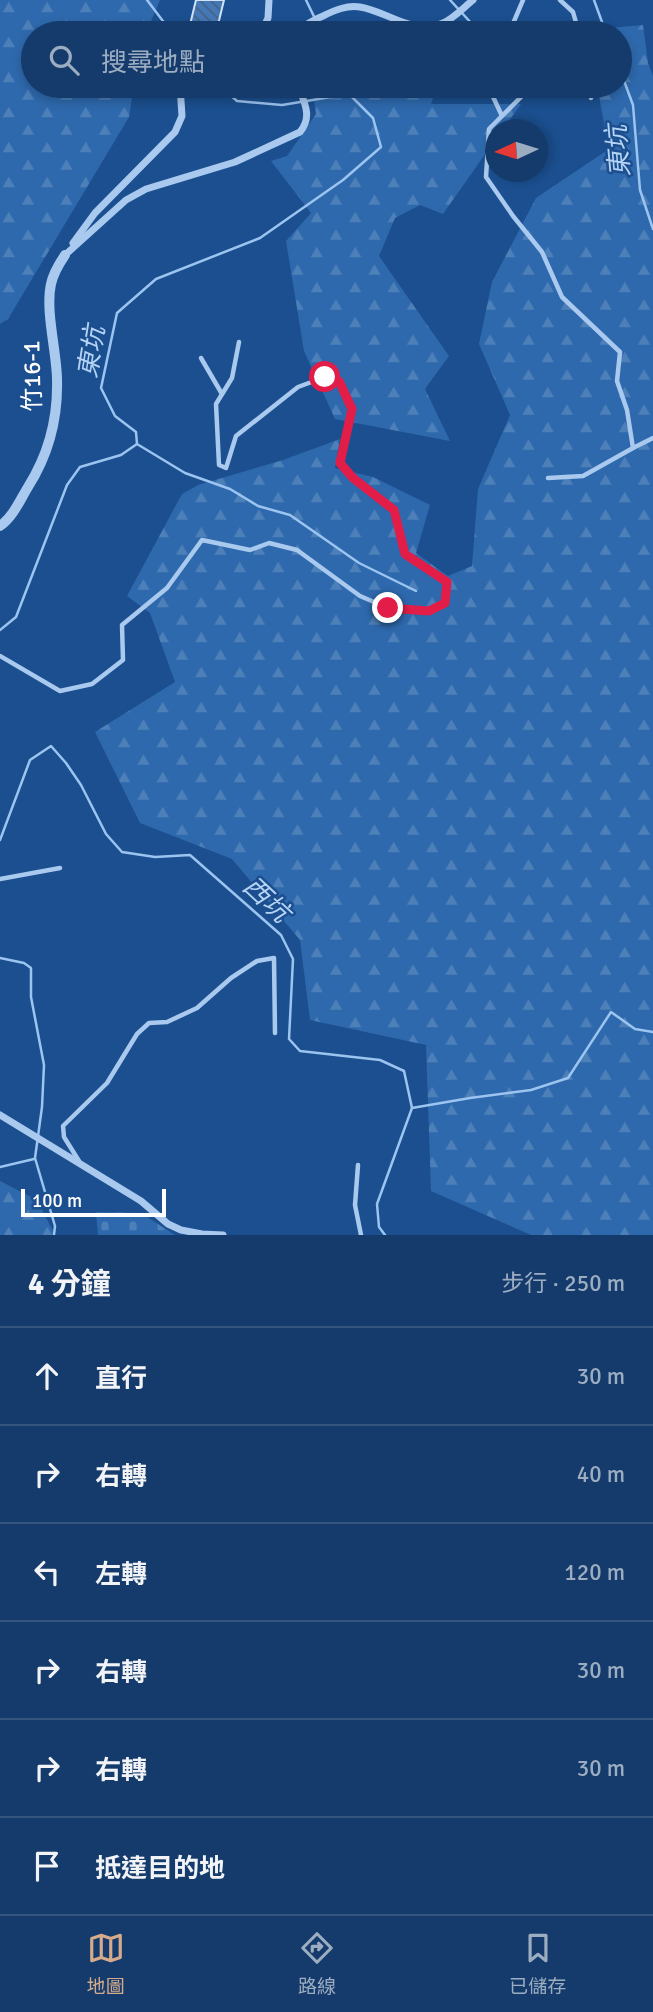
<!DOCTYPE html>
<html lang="zh-TW">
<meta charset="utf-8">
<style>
body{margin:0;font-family:Signika,"Noto Sans TC",sans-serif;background:#214673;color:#f1f3f6}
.compass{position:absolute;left:485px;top:119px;width:63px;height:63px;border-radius:50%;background:#143b6b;box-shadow:0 4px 10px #0003;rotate:266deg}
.scale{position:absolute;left:21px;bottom:18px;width:145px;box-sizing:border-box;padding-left:7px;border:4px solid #fff;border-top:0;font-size:19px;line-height:24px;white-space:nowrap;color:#fff;-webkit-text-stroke:5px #1b4f8f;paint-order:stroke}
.stop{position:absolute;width:21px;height:21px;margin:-16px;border:5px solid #e11d48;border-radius:50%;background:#fff}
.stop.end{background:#e11d48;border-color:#fff;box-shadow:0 2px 7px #0008}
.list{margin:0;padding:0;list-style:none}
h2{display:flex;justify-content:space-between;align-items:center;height:91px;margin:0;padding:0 28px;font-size:30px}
h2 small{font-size:23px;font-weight:400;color:#9dadc1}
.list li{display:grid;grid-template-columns:46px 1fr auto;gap:21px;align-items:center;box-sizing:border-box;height:98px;padding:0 28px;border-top:2px solid #33557e}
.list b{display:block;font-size:26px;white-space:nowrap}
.list em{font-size:23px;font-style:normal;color:#9dadc1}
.icon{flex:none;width:38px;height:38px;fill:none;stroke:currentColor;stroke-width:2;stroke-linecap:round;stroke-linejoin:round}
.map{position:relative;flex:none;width:653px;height:1235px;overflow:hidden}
.search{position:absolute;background:#143b6b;box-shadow:0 4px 10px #0003;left:21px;right:21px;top:21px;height:77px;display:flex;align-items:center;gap:18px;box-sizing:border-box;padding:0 24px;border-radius:38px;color:#9dadc1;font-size:26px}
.sheet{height:679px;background:#143b6b}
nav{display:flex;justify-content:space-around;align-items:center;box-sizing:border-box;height:98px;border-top:2px solid #33557e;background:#143b6b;font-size:19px;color:#9dadc1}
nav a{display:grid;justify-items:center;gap:4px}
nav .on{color:#d6ab8b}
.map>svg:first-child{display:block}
.forest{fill:url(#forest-firs)}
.cemetery{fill:url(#cemetery-stones)}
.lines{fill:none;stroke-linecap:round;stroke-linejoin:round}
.stream{stroke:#9cc4f0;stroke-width:2.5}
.building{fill:url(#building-back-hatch);stroke:#cfe3fa;stroke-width:2}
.service{stroke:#a9c9ee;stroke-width:4.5}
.minor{stroke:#a9c9ee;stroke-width:7}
.tertiary{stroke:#a9c9ee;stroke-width:10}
.route{stroke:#e11d48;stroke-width:9}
.labels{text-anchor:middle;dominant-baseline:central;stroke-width:5;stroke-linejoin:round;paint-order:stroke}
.street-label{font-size:24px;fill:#fff;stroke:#1b4f8f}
.water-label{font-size:26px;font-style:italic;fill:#b5d3f5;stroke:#1b4f8f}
</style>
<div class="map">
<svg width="653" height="1235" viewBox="0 0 653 1235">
<defs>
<pattern id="forest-firs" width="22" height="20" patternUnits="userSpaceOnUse" patternTransform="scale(1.75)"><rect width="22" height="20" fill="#2e69ad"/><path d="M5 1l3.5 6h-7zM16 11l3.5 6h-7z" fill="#4d80b9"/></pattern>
<pattern id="cemetery-stones" width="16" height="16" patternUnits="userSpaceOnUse" patternTransform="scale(1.75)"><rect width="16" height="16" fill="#2e69ad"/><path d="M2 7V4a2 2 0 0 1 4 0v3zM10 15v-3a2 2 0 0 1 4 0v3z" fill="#4d80b9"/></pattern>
<pattern id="building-back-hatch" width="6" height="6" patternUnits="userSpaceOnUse" patternTransform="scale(1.75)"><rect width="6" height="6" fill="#4478b7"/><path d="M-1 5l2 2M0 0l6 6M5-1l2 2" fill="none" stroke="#486282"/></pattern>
</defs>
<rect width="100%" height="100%" fill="#1b4f8f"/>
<g class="forest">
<polygon points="0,0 160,0 146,33 33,33 33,86 134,86 129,117 8,319 0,324"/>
<polygon points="643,25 648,63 653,76 653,1235 531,1235 431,1191 426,1045 310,1020 300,940 232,859 140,823 95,732 175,682 150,613 127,596 182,494 198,485 283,460 340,439 335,468 373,477 430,505 416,553 448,576 472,566 478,489 510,415 479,344 492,282 536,198 609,149 597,86 620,86 620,33 587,33 587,30"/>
<polygon points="312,86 437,86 431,104 521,104 503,129 496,130 495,140 443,214 420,205 395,218 379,256 449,356 425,389 450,441 335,419 304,351 286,241 311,213 271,161 287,156 316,114"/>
<polygon points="0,1181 37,1200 55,1235 0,1235"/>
</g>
<polygon class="cemetery" points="96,1212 141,1213 175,1235 98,1235"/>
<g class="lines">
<g class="stream">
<polyline points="147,0 172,33"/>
<polyline points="306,0 322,33"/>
<polyline points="450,0 473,25 472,33"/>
<polyline points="594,0 606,33"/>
<polyline points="620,70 633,105 640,190 653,229"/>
<polyline points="220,86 237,101 282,105 349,94"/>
<polyline points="137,444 185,473 230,489 258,506 290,515 359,563 416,591"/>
<polyline points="0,630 16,617 67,485 80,467 121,455 137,444 136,432 115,416 101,388 117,313 156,279 260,238 343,180 381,147 373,118 341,86"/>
<polyline points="0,840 30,760 51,746 66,763 81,785 106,834 122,852 155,857 190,855 281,935 293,959 289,1039 300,1051 380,1060 404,1071 412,1108 377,1204 379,1227 385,1235"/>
<polyline points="0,958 24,963 31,968 31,997 44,1065 42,1107 35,1158 55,1226 54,1235"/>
<polyline points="412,1108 470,1098 531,1090 568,1078 611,1012 635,1029 653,1032"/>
<polyline points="0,1167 34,1159"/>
</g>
</g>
<polygon class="building" points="196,0 224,0 216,33 188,33"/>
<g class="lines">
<g class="service">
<polyline points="560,0 573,12 579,33"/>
<polyline points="509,33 523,0"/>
<polyline points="488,86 502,116"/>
<polyline points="540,86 526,92 489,129 486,177 513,216 542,252 562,297 620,352 617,381 627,410 633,448"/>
<polyline points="590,86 591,98"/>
<polyline points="201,358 222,394"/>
<polyline points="548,478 583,476 633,448 653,438"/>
<polyline points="0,656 60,691 92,684 123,660 122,625 167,588 202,540 250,550 269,543 297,550 360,596 388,608 429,611 445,603 447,582 405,553 394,510 353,478 340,462 348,432 352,409 339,381 325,377 298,387 236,436 226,468 219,465 216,404 232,378 239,342"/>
<polyline points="0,879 60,868"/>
<polyline points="79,1161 64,1137 63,1126 107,1083 137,1034 149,1023 167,1022 197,1008 231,978 257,961 274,958 275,1033"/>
<polyline points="358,1165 355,1205 361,1235"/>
</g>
<g class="minor">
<polyline points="261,33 268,18 269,0"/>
<path d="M296 33C304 25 313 20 323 16 335 10 347 5 360 7 387 11 413 36 443 23 454 18 463 8 473 0"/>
<polyline points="73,243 95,213 175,132 182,116 180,86"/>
<path d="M65 255 126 200 146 189 235 162 300 132C313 116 304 102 298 86"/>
<polyline points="0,1115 141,1201 168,1224 181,1230 202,1234 223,1235"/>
</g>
<path class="tertiary" d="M0 526C13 517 20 500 28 487 49 454 58 419 57 380 57 353 45 311 51 284 53 274 59 264 65 255"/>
</g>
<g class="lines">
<polyline class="route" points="325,377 339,381 352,409 340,463 353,478 394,510 405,554 447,582 445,603 429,611 388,608"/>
</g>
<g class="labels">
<g class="street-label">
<text transform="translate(32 376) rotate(-91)">竹16-1</text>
</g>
<g class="water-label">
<text transform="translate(619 151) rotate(-95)">東坑</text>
<text transform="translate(92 352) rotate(-81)">東坑</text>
<text transform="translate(266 900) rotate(43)">西坑</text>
</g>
</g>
</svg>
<svg class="compass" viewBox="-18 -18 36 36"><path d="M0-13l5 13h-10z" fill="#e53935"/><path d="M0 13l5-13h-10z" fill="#9dadc1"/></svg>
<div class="scale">100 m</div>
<div class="stop" style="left:325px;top:377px"></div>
<div class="stop end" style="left:388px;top:608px"></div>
<div class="search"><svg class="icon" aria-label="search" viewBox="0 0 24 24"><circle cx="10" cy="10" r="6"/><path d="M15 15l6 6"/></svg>搜尋地點</div>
</div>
<section class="sheet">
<h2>4 分鐘<small>步行 · 250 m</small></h2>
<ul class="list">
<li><svg class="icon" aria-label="ahead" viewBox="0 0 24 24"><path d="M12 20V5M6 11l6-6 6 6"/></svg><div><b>直行</b></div><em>30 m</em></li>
<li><svg class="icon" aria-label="right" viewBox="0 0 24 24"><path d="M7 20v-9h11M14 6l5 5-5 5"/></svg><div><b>右轉</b></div><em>40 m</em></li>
<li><svg class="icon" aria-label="left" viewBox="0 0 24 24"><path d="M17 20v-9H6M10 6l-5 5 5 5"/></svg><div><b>左轉</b></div><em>120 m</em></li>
<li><svg class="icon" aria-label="right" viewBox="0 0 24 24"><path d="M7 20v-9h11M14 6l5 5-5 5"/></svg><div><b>右轉</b></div><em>30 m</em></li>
<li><svg class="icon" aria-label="right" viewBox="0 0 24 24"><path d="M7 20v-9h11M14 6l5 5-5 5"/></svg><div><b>右轉</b></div><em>30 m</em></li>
<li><svg class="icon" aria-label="arrive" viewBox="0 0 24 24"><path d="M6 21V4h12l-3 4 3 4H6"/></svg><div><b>抵達目的地</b></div></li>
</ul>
</section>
<nav>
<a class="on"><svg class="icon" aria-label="map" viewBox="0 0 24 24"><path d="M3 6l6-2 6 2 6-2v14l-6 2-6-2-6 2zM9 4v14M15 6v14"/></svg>地圖</a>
<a><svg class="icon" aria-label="directions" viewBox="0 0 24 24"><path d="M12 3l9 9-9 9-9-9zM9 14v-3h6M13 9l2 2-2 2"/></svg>路線</a>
<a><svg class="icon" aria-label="saved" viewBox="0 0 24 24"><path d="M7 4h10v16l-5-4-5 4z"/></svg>已儲存</a>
</nav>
